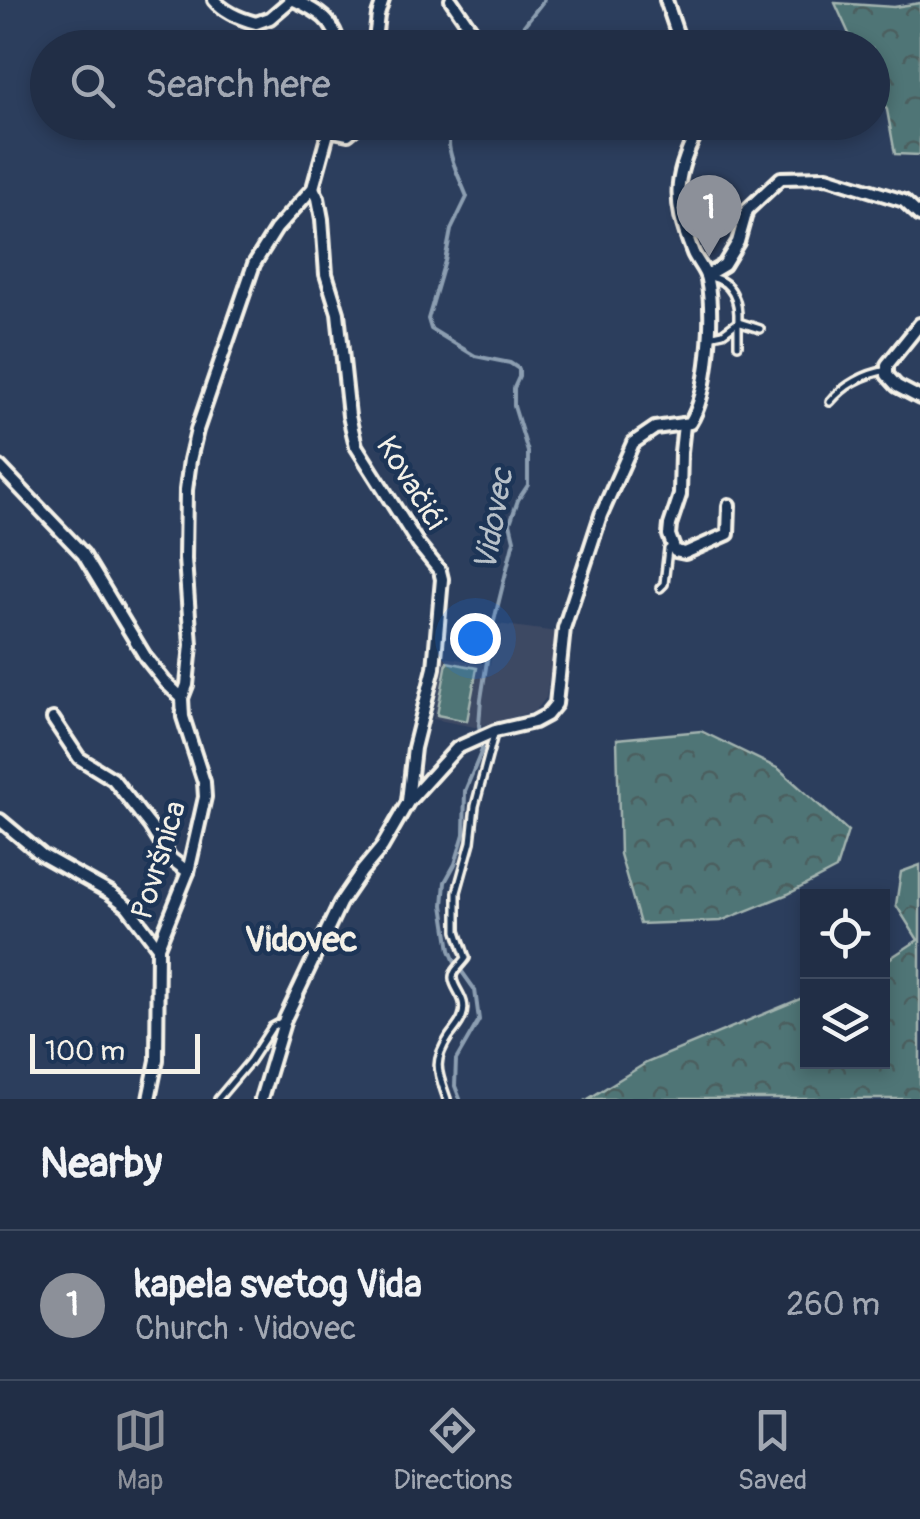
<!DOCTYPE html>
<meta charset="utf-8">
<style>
body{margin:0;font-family:Pangolin,sans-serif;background:#29364d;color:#f1f3f6}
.controls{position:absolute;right:30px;bottom:30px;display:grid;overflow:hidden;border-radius:0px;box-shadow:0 5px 15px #0003}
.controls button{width:90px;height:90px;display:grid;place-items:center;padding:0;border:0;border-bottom:2px solid #3e4a5f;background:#212e46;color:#f1f3f6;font:50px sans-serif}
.scale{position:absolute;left:30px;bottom:25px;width:170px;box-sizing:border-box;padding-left:10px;border:5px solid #f4f1e8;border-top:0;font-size:28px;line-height:35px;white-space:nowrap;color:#f4f1e8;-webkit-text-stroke:8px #1d3557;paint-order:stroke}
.you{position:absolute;left:475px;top:638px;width:35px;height:35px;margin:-25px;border:8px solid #fff;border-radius:50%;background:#1a73e8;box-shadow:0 0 0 15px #1a73e833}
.badge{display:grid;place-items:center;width:65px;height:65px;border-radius:50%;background:#8c9099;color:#fff;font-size:32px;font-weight:700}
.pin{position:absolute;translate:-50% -82px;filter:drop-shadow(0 2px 5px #0008)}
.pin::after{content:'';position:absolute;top:52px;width:35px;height:30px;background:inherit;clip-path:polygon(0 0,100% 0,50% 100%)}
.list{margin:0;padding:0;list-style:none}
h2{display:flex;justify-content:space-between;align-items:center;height:130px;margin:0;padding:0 40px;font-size:42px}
h2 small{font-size:32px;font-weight:400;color:#a2a8b3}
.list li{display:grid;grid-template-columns:65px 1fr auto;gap:30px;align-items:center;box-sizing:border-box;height:150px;padding:0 40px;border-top:2px solid #3e4a5f}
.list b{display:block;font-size:38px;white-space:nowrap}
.list p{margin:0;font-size:32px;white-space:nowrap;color:#a2a8b3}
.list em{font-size:32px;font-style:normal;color:#a2a8b3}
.icon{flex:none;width:55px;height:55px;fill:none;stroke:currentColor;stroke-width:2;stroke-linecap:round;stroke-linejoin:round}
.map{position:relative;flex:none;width:920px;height:1099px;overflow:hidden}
.search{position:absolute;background:#212e46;box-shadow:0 5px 15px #0003;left:30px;right:30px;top:30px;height:110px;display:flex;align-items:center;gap:25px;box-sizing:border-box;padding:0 35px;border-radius:55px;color:#a2a8b3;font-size:38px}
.sheet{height:280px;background:#212e46}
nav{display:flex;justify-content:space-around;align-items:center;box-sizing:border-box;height:140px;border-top:2px solid #3e4a5f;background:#212e46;font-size:28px;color:#a2a8b3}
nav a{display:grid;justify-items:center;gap:5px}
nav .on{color:#8c9099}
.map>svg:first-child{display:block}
.built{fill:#3e4964}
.forest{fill:url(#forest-crowns);stroke:#a2b3af;stroke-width:2.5}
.pitch{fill:#507576;stroke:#a2b3af;stroke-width:2.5}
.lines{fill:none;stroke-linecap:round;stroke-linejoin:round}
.stream{stroke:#8c9eb1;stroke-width:4}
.service-casing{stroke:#f4f1e8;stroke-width:12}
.minor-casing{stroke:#f4f1e8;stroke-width:18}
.service{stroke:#1d3557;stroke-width:5}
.minor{stroke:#1d3557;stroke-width:10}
.labels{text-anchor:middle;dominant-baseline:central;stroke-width:9;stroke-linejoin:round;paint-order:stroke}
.street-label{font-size:30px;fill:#f4f1e8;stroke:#1d3557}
.water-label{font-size:32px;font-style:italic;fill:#b7c0c8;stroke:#1d3557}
.quarter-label{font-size:35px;font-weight:bold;fill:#f4f1e8;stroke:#1d3557}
</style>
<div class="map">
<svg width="920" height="1099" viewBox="0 0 920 1099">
<defs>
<pattern id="forest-crowns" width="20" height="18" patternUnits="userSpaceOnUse" patternTransform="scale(2.5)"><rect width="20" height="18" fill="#507576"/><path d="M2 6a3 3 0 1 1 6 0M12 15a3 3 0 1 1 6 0" fill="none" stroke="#4c5e5e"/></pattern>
</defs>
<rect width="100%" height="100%" fill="#2c3e5d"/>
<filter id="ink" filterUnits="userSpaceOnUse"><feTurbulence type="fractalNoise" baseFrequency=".01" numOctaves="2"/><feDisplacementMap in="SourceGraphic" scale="20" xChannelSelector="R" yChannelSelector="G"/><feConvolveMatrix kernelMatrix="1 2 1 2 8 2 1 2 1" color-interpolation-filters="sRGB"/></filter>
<g filter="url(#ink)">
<polygon class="built" points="497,624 557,632 546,698 535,711 475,727 433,719 445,657 490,665"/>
<g class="forest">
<polygon points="835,3 894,7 920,3 920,155 895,154 887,110 873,82 872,48 855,47"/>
<polygon points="701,731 779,769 848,831 836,869 788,894 721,921 640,924 620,854 617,739"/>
<polygon points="920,865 920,1099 588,1099 646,1063 807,996 808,1062 882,1062 883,963 918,940 896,905 901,872"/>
</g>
<polygon class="pitch" points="447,662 477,668 467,721 437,715"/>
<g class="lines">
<g class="stream">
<polyline points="511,48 518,33 544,0"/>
<path d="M460 1099 455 1086 456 1060 479 1020 475 990 455 962 450 950 443 905 445 882 455 864 464 834 465 791 482 750 479 725 481 699 492 629 514 540 510 523 518 500 528 485V452L514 406V388L519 377V369L510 363 475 356 431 329 428 319 445 261 451 230 467 197C462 183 443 147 451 134 454 129 459 126 463 122"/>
</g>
<defs>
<g id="service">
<path d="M709 336 723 333 738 322C739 302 733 281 710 277"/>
<polyline points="738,345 738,322 760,329"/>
<path d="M830 402C844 385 865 374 887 370"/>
<polyline points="660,588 664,584 668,549 672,546"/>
<polyline points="218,1099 250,1061 272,1027 283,1021"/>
<path d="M447 1099C438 1072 432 1063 449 1037 453 1031 460 1024 462 1017 469 999 453 989 453 978 452 972 463 963 466 958L457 931V892L471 842 475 806 494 734"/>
</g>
<g id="minor">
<path d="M214 0C224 12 241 19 256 23L270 18 291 0"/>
<path d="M294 0C316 10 336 20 339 48"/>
<polyline points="451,0 484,48"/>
<polyline points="666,0 682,48"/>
<polyline points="374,48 378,15 383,0"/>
<polyline points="329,130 348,134 355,128 358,122"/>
<polyline points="313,188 318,198 322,219 326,274 338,313 349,416 356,446 418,544 440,571 442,579 434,668 414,748 408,801"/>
<polyline points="707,275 724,265 738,242 747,210 781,178 827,177 904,201 920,216"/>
<polyline points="920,324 887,365 887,375 897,386 920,398"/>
<polyline points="684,425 681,452 680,495 670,525 669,535 675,551 685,553 728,534 729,505"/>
<polyline points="0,467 83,554 146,658 165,682 182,698"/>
<polyline points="53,719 79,758 113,779 150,826 170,858 188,872"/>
<polyline points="0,820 42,855 110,893 127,906 158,947"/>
<polyline points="149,1099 157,1060 158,947 188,872 205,797 204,782 183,717 182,698 187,685 191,645 185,559 186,490 190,460 197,430 254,264 276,229 313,188 331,122"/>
<path d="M261 1099 285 1019 340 903 362 871 382 847 408 802 457 748 495 731 534 722 547 715 556 704 564 628 601 515 633 443 655 428 690 423C709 394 714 313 707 280 706 271 697 262 693 253 671 197 674 175 702 122"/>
</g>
</defs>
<use href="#service" class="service-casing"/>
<use href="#minor" class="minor-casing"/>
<use href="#service" class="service"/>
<use href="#minor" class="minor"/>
</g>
</g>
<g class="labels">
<g class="street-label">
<text transform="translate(411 483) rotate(58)">Kovačići</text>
<text transform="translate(159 860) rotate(-73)">Površnica</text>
</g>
<g class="water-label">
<text transform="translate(494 520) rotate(-80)">Vidovec</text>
</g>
<g class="quarter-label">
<text x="301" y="940">Vidovec</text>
</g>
</g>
</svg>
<div class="controls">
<button><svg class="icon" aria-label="locate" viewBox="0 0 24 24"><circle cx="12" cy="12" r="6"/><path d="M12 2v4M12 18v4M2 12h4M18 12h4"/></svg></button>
<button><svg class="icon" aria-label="layers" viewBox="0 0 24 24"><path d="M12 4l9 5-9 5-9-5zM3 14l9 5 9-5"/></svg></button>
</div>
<div class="scale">100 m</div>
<div class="you"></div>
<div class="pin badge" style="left:709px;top:257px">1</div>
<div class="search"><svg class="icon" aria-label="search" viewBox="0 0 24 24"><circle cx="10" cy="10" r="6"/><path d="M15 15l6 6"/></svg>Search here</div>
</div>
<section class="sheet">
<h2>Nearby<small></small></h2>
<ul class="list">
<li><span class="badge">1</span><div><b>kapela svetog Vida</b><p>Church · Vidovec</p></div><em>260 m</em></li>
</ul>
</section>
<nav>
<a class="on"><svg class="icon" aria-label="map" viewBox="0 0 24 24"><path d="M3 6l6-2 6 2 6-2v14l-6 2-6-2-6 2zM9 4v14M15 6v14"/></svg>Map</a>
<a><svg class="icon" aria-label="directions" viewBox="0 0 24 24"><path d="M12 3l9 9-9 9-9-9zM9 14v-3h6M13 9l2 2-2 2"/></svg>Directions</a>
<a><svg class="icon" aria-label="saved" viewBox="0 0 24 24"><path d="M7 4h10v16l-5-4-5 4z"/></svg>Saved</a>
</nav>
